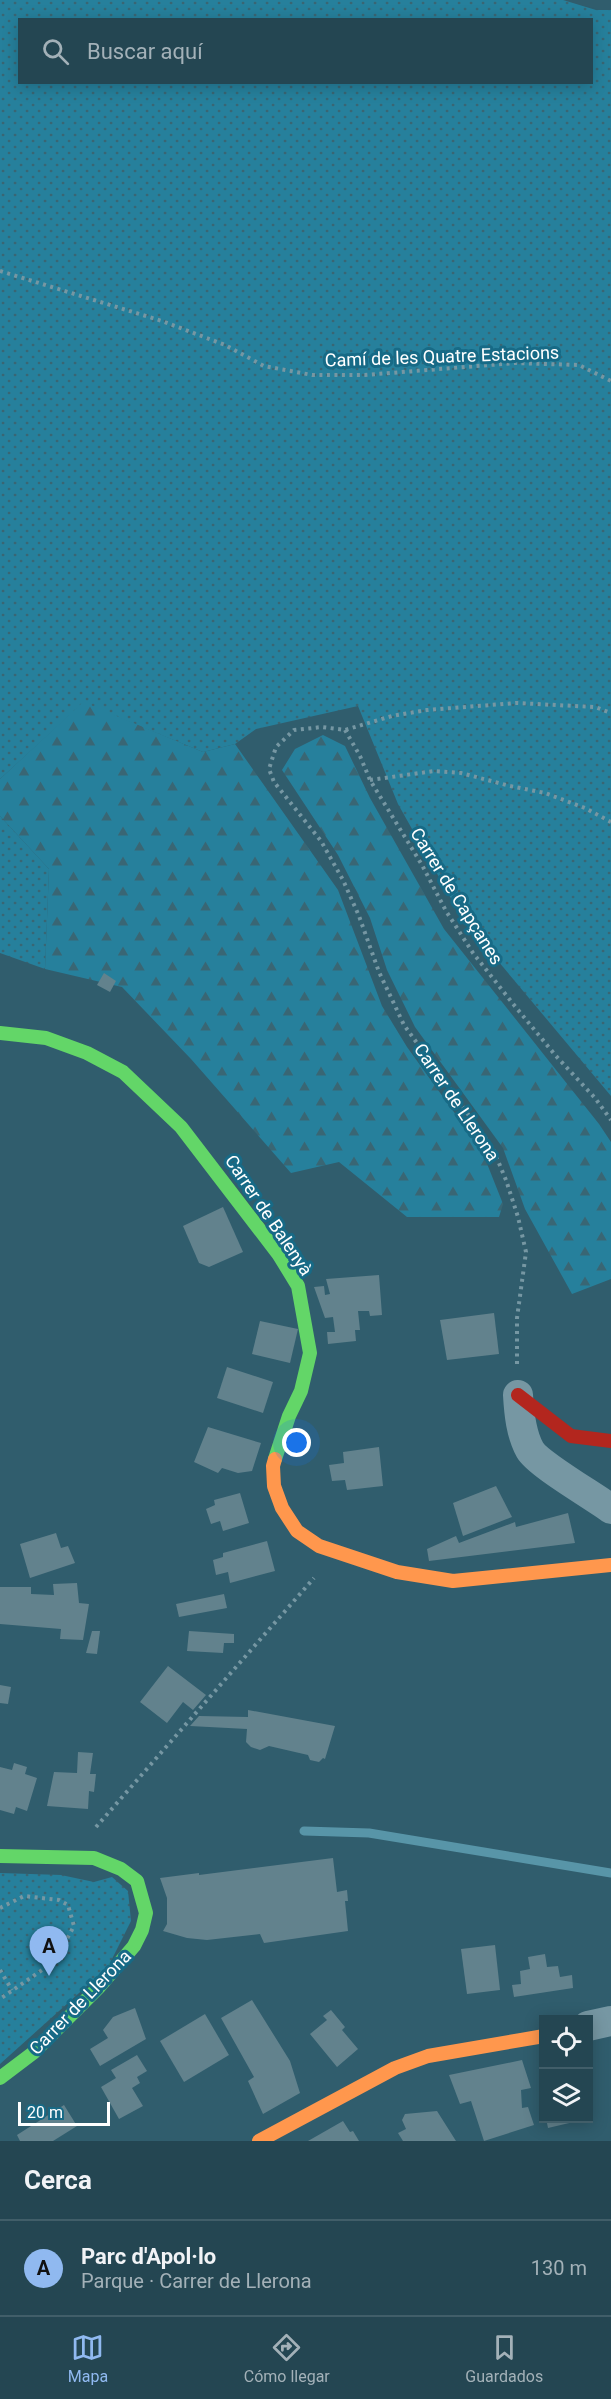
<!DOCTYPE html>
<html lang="es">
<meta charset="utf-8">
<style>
body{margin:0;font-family:Roboto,sans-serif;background:#2c4d59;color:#f1f3f6}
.controls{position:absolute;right:18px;bottom:18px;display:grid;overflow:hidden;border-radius:0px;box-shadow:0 3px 15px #0003}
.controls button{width:54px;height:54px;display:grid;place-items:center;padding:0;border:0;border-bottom:2px solid #415e69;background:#244652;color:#f1f3f6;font:30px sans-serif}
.scale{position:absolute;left:18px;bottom:15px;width:92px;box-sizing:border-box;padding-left:6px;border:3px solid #fff;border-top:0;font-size:16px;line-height:21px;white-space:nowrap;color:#fff;-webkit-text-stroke:4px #176a86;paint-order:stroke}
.you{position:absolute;left:297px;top:1443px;width:21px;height:21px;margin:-15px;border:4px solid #fff;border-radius:50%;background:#1a73e8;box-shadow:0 0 0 9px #1a73e833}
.badge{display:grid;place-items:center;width:39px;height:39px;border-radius:50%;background:#90b9f0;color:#111;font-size:20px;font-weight:700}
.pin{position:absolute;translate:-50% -50px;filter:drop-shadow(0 2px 3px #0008)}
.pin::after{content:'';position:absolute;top:32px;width:21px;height:18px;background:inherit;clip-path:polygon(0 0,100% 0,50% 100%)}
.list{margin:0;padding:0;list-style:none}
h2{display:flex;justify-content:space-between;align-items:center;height:78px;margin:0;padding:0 24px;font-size:26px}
h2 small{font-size:20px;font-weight:400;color:#a3b1b8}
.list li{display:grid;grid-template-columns:39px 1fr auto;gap:18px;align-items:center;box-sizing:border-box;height:96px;padding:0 24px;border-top:2px solid #415e69}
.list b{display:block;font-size:22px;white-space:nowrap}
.list p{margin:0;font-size:20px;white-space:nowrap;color:#a3b1b8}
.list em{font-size:20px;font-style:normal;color:#a3b1b8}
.icon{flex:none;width:33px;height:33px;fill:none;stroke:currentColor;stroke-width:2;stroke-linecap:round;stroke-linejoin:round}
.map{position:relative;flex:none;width:611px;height:2141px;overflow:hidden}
.search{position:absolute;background:#244652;box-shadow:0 3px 15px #0003;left:18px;right:18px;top:18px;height:66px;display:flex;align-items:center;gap:15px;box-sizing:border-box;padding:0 21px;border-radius:0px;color:#a3b1b8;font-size:22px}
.sheet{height:174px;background:#244652}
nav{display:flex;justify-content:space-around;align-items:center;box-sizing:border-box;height:84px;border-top:2px solid #415e69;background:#244652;font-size:16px;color:#a3b1b8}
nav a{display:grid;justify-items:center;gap:3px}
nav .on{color:#90b9f0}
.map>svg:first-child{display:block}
.green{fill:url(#green-dots);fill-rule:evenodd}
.forest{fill:url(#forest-firs)}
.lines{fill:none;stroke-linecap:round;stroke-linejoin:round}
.stream{stroke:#5895a8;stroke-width:9}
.building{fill:#62828d}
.path{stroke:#7697a3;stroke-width:4;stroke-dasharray:3 4.5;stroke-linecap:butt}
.street{stroke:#7697a3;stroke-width:30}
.fast{stroke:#63d668;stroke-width:14}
.slow{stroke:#ff974d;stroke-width:14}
.jam{stroke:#b3261e;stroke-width:14}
.labels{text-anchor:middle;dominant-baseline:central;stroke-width:6;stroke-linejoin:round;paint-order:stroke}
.street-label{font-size:18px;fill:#fff;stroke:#176a86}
</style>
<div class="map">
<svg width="611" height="2141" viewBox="0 0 611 2141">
<defs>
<pattern id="green-dots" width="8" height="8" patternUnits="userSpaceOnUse" patternTransform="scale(1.5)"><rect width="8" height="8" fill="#26809c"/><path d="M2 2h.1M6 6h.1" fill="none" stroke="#396674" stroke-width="1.8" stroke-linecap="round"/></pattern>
<pattern id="forest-firs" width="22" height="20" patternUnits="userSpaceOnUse" patternTransform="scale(1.5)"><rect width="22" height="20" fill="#26809c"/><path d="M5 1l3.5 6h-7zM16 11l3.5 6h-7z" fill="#396674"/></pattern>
</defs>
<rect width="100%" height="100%" fill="#305d6d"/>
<g class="green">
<path d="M0 0H563L596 10H611V1096L462 918 398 804 358 706 256 729 235 744 203 752 83 703 0 779ZM20 20H592V82H20Z"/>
<polygon points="0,816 49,869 45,969 0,953"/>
<polygon points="0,1873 61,1875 94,1882 112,1877 128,1891 131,1921 108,1967 0,2064"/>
</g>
<g class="forest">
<polygon points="83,702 203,752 235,744 338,890 382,1006 407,1047 482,1151 503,1204 499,1217 407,1217 339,1162 291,1173 191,1059 122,987 45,969 49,869 0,816 0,779"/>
<polygon points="323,735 345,746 370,798 444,929 599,1124 611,1142 611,1279 572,1294 525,1209 503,1148 415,1027 387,970 370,918 338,855 282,770 295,749"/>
</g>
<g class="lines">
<polyline class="stream" points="304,1831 369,1833 611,1873"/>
</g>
<g class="building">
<polygon points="104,973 116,981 110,992 97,985"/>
<polygon points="223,1207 243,1252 209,1267 199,1263 183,1226"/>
<polygon points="379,1275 382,1315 370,1316 369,1311 358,1311 360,1330 355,1330 356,1341 328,1344 327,1332 335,1332 333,1317 325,1318 314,1287 324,1286 325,1295 330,1294 326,1279"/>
<polygon points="494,1313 499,1354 447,1360 440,1320"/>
<polygon points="260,1321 298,1329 290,1363 252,1354"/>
<polygon points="227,1367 273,1382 263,1413 217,1398"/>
<polygon points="208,1427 261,1443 252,1471 238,1473 222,1468 218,1473 194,1462"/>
<polygon points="379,1447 383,1486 347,1490 345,1480 332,1481 329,1465 344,1463 343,1452"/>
<polygon points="496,1486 512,1517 463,1536 453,1503"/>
<polygon points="240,1493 249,1523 223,1531 220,1521 211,1524 206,1509 215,1505 214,1500"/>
<polygon points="568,1513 575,1543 429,1561 427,1549 456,1536 459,1543 515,1522 516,1527"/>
<polygon points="56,1533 61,1548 68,1546 75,1563 30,1578 20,1544"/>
<polygon points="267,1541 275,1571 230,1583 228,1572 216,1575 213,1560 223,1557 223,1553"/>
<polygon points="77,1583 79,1603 89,1604 83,1640 60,1639 61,1629 0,1624 0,1587 31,1587 31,1594 54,1595 53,1584"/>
<polygon points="224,1594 227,1608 179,1617 176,1604"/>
<polygon points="92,1631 100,1631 97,1654 86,1653"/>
<polygon points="189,1631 234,1634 234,1643 224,1643 223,1653 187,1651"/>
<polygon points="168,1666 206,1695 193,1710 183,1702 167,1723 140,1702"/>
<polygon points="0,1685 11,1687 8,1704 0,1703"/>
<polygon points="248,1710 335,1726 325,1759 323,1758 319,1762 310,1760 308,1755 269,1746 260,1750 251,1747 246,1742 247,1729 190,1726 199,1716 248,1717"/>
<polygon points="78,1752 93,1753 90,1774 96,1774 94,1792 89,1791 88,1809 47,1806 54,1772 77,1773"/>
<polygon points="14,1763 27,1767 25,1774 37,1778 27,1811 16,1807 14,1814 0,1810 0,1767 12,1770"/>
<polygon points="333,1858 337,1892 347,1890 348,1901 345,1901 348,1931 264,1943 260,1934 207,1940 187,1938 163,1931 167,1924 167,1898 160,1878 199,1873 199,1875"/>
<polygon points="495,1945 500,1990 467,1994 461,1949"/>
<polygon points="545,1954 547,1967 558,1966 560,1977 572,1975 573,1988 514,1997 512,1985 521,1984 520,1971 530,1969 528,1957"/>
<polygon points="252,2000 290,2061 300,2093 263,2114 248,2081 254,2077 221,2018"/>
<polygon points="135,2008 146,2039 100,2066 90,2049 108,2038 103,2030 113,2017"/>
<polygon points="331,2010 345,2027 342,2030 358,2049 337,2067 310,2034 327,2020 323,2016"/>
<polygon points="205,2014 229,2055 184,2082 160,2041"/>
<polygon points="137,2055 147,2071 137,2077 140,2083 132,2088 143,2106 119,2119 101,2087 116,2078 111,2070"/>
<polygon points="522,2060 531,2088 521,2090 522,2108 528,2107 534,2125 484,2141 471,2101 460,2104 449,2075"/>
<polygon points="64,2105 77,2126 53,2141 20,2141 17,2135"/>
<polygon points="437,2111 456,2141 403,2141 398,2133 406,2129 402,2120 405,2114"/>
<polygon points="546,2118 581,2118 582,2120 548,2128"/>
<polygon points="343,2121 350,2132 353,2131 359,2141 308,2141"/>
</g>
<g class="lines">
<g class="path">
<polyline points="0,271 162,321 225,345 264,366 312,375 365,375 515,363 579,365 611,381"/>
<polyline points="345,730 360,756 370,780 422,865 446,911 473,953 514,1005 556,1056 595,1098 611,1120"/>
<polyline points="370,780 434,771 461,773 510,786 545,793 585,808 611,822"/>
<polyline points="517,1364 517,1318 526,1252 518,1217 506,1180 493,1149 404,1025 379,972 359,916 343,880 321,841 274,782 269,769 276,747 294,730 322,727 345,730 392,716 427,710 516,703 595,707 611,713"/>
<polyline points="96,1827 314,1578"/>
<polyline points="0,1908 24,1896 59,1900 68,1905 74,1926 55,1961 0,1999"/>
<polyline points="0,1970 12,1990"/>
</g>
<g class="street">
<path d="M518 1395C519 1413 521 1434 530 1450 538 1464 595 1497 611 1509"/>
<polyline points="588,2026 611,2021"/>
</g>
<g class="fast">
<polyline points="0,1033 46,1038 87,1053 123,1072 181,1127 279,1255 298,1286 310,1353 301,1391 289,1416 275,1459"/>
<polyline points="0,1856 94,1858 121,1869 137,1881 146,1913 142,1930 134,1946 99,1987 33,2053 0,2078"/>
</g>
<g class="slow">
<polyline points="275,1459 273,1466 274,1486 282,1508 297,1531 319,1546 397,1572 453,1581 611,1565"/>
<polyline points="259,2141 395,2068 428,2056 544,2036"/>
</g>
<polyline class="jam" points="518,1395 571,1436 611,1441"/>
</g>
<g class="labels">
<g class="street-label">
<text transform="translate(442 356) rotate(-2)">Camí de les Quatre Estacions</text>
<text transform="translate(457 896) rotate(58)">Carrer de Capçanes</text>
<text transform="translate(457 1102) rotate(56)">Carrer de Llerona</text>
<text transform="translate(269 1215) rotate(56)">Carrer de Balenyà</text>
<text transform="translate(80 2002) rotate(-46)">Carrer de Llerona</text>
</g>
</g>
</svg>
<div class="controls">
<button><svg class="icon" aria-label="locate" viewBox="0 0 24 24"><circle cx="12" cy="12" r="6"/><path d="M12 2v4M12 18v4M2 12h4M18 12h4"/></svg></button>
<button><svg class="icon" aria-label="layers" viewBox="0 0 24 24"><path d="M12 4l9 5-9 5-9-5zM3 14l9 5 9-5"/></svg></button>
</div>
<div class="scale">20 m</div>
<div class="you"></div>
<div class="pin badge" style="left:49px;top:1976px">A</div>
<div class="search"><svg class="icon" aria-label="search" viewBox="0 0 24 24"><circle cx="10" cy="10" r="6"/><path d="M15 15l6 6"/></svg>Buscar aquí</div>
</div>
<section class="sheet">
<h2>Cerca<small></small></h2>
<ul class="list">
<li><span class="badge">A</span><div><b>Parc d'Apol·lo</b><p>Parque · Carrer de Llerona</p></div><em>130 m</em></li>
</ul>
</section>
<nav>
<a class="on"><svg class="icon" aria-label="map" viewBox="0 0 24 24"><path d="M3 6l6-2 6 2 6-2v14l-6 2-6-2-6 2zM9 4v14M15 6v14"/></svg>Mapa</a>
<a><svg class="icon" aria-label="directions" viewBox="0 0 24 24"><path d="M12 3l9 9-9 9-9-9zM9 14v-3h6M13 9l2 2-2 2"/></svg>Cómo llegar</a>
<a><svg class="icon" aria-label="saved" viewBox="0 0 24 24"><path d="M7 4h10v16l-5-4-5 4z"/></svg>Guardados</a>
</nav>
